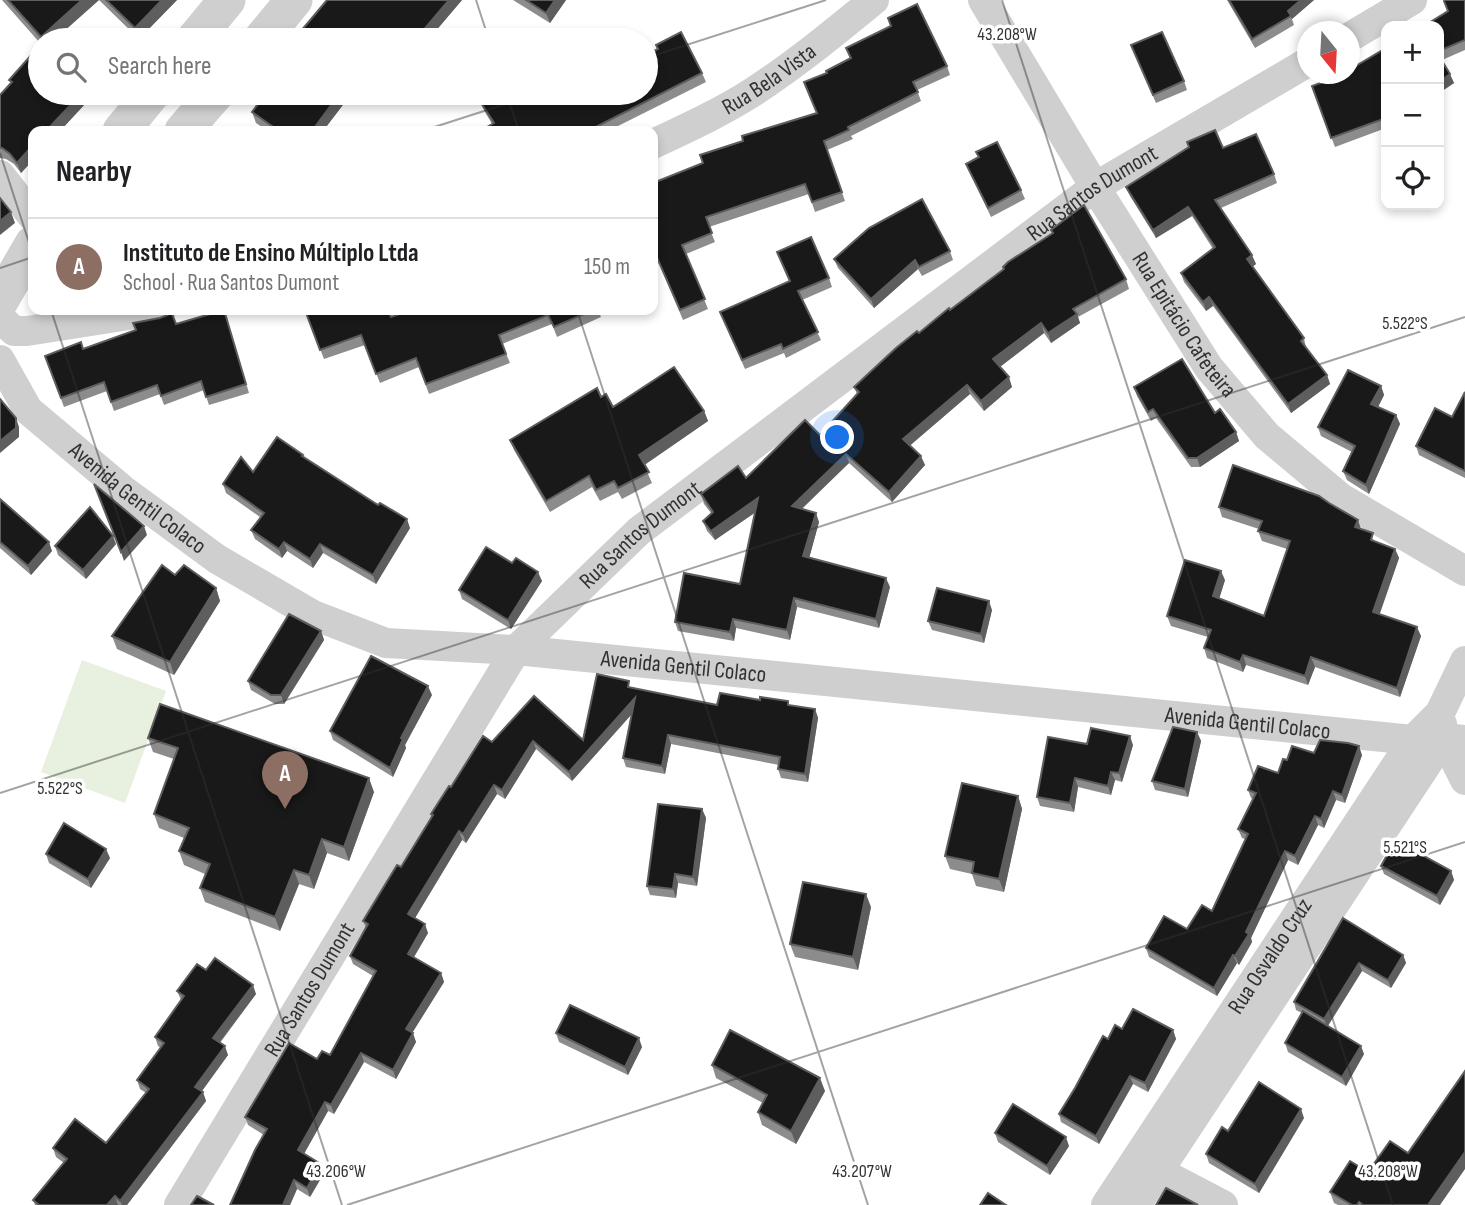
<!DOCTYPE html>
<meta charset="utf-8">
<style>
body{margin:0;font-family:"Sofia Sans Condensed",sans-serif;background:#f2f2f2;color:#202124}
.controls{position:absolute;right:21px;top:21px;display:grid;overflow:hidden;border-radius:14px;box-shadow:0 4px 10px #0003}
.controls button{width:63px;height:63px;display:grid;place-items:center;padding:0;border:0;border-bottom:2px solid #e0e0e0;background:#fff;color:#202124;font:35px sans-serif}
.compass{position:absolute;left:1297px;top:21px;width:63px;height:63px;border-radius:50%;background:#fff;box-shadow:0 4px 10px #0003;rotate:162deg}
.you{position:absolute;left:838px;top:438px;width:24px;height:24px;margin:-18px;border:5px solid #fff;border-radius:50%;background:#1a73e8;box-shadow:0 0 0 10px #1a73e833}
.badge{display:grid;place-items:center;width:46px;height:46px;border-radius:50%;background:#7c3aed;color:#fff;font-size:23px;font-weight:700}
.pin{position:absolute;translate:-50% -58px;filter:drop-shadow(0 2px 4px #0008)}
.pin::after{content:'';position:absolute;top:37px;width:24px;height:21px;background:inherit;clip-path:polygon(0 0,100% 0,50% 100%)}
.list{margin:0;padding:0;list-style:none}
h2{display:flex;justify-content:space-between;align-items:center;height:91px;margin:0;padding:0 28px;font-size:30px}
h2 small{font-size:23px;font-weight:400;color:#757577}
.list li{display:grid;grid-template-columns:46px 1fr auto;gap:21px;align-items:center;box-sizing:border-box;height:98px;padding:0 28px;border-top:2px solid #e0e0e0}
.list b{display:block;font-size:26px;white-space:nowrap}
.list p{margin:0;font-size:23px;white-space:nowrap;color:#757577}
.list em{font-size:23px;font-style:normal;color:#757577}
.icon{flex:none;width:38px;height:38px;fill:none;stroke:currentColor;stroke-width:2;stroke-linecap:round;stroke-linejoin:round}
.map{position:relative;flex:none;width:1465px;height:1205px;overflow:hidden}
.search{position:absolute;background:#fff;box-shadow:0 4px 10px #0003;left:28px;top:28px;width:630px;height:77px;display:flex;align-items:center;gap:18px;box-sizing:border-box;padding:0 24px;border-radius:38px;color:#757577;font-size:26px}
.panel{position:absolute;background:#fff;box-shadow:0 4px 10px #0003;left:28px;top:126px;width:630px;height:189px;border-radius:14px}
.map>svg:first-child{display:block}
.green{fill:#e8f0e0}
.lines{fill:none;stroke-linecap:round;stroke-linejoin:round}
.minor{stroke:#cfcfcf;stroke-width:30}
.tertiary{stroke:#cfcfcf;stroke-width:37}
.wall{fill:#8c8c8c}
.shaded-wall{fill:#5e5e5e}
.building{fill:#191919;stroke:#5e5e5e;stroke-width:2}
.ticks{fill:none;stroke:#323232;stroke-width:2;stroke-opacity:0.45}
.labels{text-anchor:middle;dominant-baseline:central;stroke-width:7;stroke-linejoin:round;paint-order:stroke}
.street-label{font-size:23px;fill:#323232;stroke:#fff}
.ticks-label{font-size:18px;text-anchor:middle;fill:#323232;stroke:#fff;stroke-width:7;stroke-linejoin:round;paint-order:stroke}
</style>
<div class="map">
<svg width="1465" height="1205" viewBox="0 0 1465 1205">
<rect width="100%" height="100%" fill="#fff"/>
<polygon class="green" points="82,660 166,691 125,803 41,772"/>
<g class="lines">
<g class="minor">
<path id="s1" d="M983 0 1095 187 1209 368 1267 436 1341 498 1465 571"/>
<polyline points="1350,37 1412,0"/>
<path id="s2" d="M653 144C687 128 722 112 753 92 796 64 835 32 874 0"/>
<polyline points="0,175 33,217"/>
<polyline points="0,318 14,331 27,331 161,310"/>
<path id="s3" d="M0 360 28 410 123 490 217 559 313 615 386 643 516 650 1413 740 1444 738 1465 740"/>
<polyline points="1442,724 1444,738 1465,780"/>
<polyline points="1144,1160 1158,1171 1223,1205"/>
<path id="s4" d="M179 1205 516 650 639 531 1095 187 1308 62"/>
<path id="s5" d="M1106 1205 1413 740 1440 713 1465 661"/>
<polyline points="1136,1205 1444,738"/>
</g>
<g class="tertiary">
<polyline points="194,40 227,0"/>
<polyline points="261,40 294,0"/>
<polyline points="121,131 152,93"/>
<polyline points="183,131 216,93"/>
<polyline points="0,301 33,244"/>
</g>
</g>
<g class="wall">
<polygon points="2,0 177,0 139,39 99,0 54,40 40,40 40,43"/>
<polygon points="327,0 462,0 428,40 293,40"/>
<polygon points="513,0 566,0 550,23"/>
<polygon points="1227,0 1314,0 1292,19 1294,25 1255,48"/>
<polygon points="1465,0 1465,50 1442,60 1454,83 1439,93 1439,26 1448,11 1444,1"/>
<polygon points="888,18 947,66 950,75 917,90 921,101 851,136 853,139 827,150 845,201 815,212 809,194 709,227 715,242 686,254 708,309 683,320 659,263 653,265 653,183 703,163 743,141 817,113 827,73 850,59 846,48 891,26"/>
<polygon points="656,45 702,73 706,82 608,131 480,131 492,124 485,112 481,103 646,93 658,49"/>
<polygon points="1131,45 1184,81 1187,90 1156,103"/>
<polygon points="1386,48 1386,128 1335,147 1312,86 1342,75"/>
<polygon points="9,80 81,94 85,104 60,131 33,131 33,160 21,173 14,164 6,159 0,158 0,95 11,83"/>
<polygon points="352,93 323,131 268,131 256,123 252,112"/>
<polygon points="1223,148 1274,174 1277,183 1221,208 1256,264 1253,266 1304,338 1306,348 1327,375 1330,384 1291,413 1213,306 1206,311 1184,282 1181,273 1213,249 1192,216 1156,238 1130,196 1126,187"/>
<polygon points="976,152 1021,190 1025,199 991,217 966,164 978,158"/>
<polygon points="950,251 953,260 922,276 918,269 874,308 838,268 834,259"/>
<polygon points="777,252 829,278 832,287 802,300 821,340 786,358 784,353 745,369 720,312 789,281"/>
<polygon points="1003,267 1126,279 1129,289 1078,317 1080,323 1051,343 1044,333 1000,367 1012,387 984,411 970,394 910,445 925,465 892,502 849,463 802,509 819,522 809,558 890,587 879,628 797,607 790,640 736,628 734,641 678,631 675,622 740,584 755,512 715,540 707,531 703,521 711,513 704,504 701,494 746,478 820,435 857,394 854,387 919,333 1004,269"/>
<polygon points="305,310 391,317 411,310 598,310 601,317 557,337 552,324 502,344 510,363 429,394 419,367 380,383 365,345 324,359"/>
<polygon points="227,319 249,393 209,405 204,390 164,405 160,394 114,411 107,391 64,407 45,356 83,349 176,324"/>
<polygon points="1381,386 1384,395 1378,407 1396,415 1400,424 1369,494 1347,480 1343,471 1352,452 1321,436 1318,427"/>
<polygon points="1134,387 1215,413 1236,432 1239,441 1200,467 1191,467 1156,418 1151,421 1137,396"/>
<polygon points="1465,392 1465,478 1419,455 1416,446 1452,417"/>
<polygon points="601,397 613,407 704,411 708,421 644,465 652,483 622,499 618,492 600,501 592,487 550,512 514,450 510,440"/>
<polygon points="303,455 304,457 410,528 376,584 323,553 313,568 287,551 282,558 255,539 251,530 260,517 226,493 223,484"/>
<polygon points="0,499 52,551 31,575 0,548"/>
<polygon points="1329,503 1358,520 1361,529 1376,542 1395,549 1399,558 1379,614 1421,636 1400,697 1315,667 1308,685 1246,665 1243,672 1207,658 1204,648 1208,637 1171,626 1167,616 1225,580 1219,598 1264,616 1287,549 1262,541 1258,531 1259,529 1222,517 1219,507"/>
<polygon points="116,544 86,579 58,555 55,546"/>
<polygon points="512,563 542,581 511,629 462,599 459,590"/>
<polygon points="175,575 216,588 220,601 174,675 117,649 112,636"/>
<polygon points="992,610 984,643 932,630 928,621"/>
<polygon points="321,631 324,640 284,704 275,704 251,690 248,681"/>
<polygon points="632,688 717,705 790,705 815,709 818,718 808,782 781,778 778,769 779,765 671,744 665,774 626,767 623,758 632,714 572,781 536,749 505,799 497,794 466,843 462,840 415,918 428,933 414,957 441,973 444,982 412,1033 416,1042 396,1079 364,1062 334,1114 328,1111 304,1154 321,1164 324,1173 310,1197 297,1189 290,1205 230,1205 264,1135 248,1125 245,1117 317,1059 330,1055 373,976 353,964 350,956 366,928 363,921 401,867 432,817 431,814 451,787 492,742 583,740"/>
<polygon points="432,695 405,745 406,748 393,777 333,740 330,731"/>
<polygon points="1197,732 1201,741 1188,797 1155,790 1152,781"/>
<polygon points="148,738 374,792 349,861 327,853 314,889 299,884 280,931 205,902 200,888 205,874 184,865 179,851 184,838 159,828 154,814 174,759 153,752"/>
<polygon points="1087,744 1133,745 1122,782 1115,780 1111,795 1078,787 1074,812 1040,806 1037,797"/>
<polygon points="1314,753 1362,755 1345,803 1336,800 1324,828 1318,825 1298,865 1288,860 1251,938 1252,942 1239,965 1237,963 1217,996 1149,957 1146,948 1187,929 1212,911 1245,839 1242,838 1238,829 1253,799 1251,798 1248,790 1278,773 1287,760"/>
<polygon points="1018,796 1022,809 1004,892 976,886 972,874 950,869 945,856"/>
<polygon points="702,809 706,818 697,886 678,883 676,898 650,895 647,886"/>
<polygon points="46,854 110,858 91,888 49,863"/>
<polygon points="1381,866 1451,871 1454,880 1440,905 1384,874"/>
<polygon points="871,907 858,970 795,957 790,944"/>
<polygon points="1343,918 1403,955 1406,963 1391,988 1362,971 1328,1026 1364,1054 1346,1086 1288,1052 1285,1043 1302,1013 1296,1010 1294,1002"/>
<polygon points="206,970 256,994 220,1043 228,1055 202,1091 206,1101 127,1205 35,1205 33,1200 64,1163 56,1157 53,1148 106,1143 146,1093 140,1089 137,1080 161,1048 158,1046 155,1037 181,1000 177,991"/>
<polygon points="1122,1029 1173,1030 1176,1039 1148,1092 1133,1084 1099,1144 1061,1122 1059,1114 1108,1039"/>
<polygon points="556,1033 642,1047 628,1075 559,1042"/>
<polygon points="712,1065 825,1091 796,1144 762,1125 758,1112 763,1103 716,1078"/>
<polygon points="1304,1118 1259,1193 1209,1163 1206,1154 1228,1131"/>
<polygon points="995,1133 1069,1146 1050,1175 998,1142"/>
<polygon points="1368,1172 1440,1205 1338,1205 1334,1203 1330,1192"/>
</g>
<g class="shaded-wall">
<polygon points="82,0 99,0 54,40 42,40 41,37"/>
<polygon points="162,0 177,0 139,39 135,28"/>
<polygon points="449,0 462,0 428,40 417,40 416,39"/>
<polygon points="555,0 566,0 550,23 546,13"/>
<polygon points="1301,0 1314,0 1292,19 1288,11"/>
<polygon points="409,33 412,40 403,40"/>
<polygon points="1450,74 1454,83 1439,93 1439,82"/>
<polygon points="340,93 352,93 323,131 312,131"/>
<polygon points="81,94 85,104 60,131 46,131"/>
<polygon points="33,145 33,160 21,173 17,163"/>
<polygon points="1188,207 1192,216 1156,238 1153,230"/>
<polygon points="11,212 15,223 0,235 0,221"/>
<polygon points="1252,255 1256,264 1251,268 1247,259"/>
<polygon points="915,260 918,269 874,308 871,299"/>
<polygon points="1209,297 1213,306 1206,311 1203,302"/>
<polygon points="1077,314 1080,323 1051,343 1048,333"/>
<polygon points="1041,323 1044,333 997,369 993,359"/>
<polygon points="1327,375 1330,384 1291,413 1288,404"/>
<polygon points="1009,377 1012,387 984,411 981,401"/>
<polygon points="967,385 970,394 906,449 903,439"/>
<polygon points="1381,386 1384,395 1375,413 1371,404"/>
<polygon points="704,411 708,421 643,466 639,455"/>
<polygon points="1396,415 1400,424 1369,494 1366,485"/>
<polygon points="16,418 19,427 19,437 0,453 0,441"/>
<polygon points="1236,432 1239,441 1200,467 1197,458"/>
<polygon points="846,454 849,463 795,515 792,506"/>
<polygon points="921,456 925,465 892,502 889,492"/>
<polygon points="758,498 762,508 715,540 711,531"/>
<polygon points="816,513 819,522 807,566 803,556"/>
<polygon points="407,519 410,528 376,584 373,575"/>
<polygon points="1358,520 1361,530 1355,527"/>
<polygon points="144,526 147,535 124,561 121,552"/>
<polygon points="113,536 116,544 86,579 83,570"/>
<polygon points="49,542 52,551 31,575 28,566"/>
<polygon points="284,542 287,551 282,558 279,549"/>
<polygon points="320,544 323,553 313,568 310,559"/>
<polygon points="1395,549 1399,558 1377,622 1373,612"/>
<polygon points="1221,571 1225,580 1217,606 1213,596"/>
<polygon points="538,572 542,581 511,629 508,620"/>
<polygon points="886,578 890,587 879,628 876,619"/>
<polygon points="216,588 220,601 174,675 170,662"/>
<polygon points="794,598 797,607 790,640 787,630"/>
<polygon points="989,601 992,610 984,643 981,634"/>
<polygon points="733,619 736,628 734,641 730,632"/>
<polygon points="1417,627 1421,636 1400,697 1397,688"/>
<polygon points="321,631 324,640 284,704 281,695"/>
<polygon points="1243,655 1246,665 1243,672 1240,662"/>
<polygon points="1311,657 1315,667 1308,685 1305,676"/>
<polygon points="428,686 432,695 405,745 406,748 393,777 390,768 401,738"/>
<polygon points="635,698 638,707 572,781 569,772"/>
<polygon points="815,709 818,718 808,782 805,774"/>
<polygon points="1197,732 1201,741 1188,797 1185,789"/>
<polygon points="668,735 671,744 665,774 662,766"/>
<polygon points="1130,736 1133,745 1122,782 1119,773"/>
<polygon points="533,741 536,749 505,799 502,790"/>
<polygon points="1359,746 1362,755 1345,803 1342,795"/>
<polygon points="1111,772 1115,780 1111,795 1108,786"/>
<polygon points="369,778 374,792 349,861 344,847"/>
<polygon points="1075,778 1078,787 1074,812 1070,803"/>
<polygon points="494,785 497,794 466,843 463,834"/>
<polygon points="1333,791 1336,800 1324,828 1321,819"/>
<polygon points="1018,796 1022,809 1004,892 999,879"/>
<polygon points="702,809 706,818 697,886 693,877"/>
<polygon points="1315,816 1318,825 1298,865 1295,856"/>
<polygon points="459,831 462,840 412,923 408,914"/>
<polygon points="322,839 327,853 314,889 309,875"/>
<polygon points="106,849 110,858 91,888 88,879"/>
<polygon points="1285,851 1288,860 1251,938 1252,942 1239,965 1235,956"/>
<polygon points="294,870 299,884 280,931 275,917"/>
<polygon points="1451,871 1454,880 1440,905 1437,896"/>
<polygon points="675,874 678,883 676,898 673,889"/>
<polygon points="866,894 871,907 858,970 853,957"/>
<polygon points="425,924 428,933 411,962 408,954"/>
<polygon points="1233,955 1237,963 1217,996 1214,988"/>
<polygon points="1403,955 1406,963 1391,988 1388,980"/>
<polygon points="1359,963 1362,971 1327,1027 1324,1019"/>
<polygon points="441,973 444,982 409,1038 406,1029"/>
<polygon points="253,985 256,994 216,1047 213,1038"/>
<polygon points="1173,1030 1176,1039 1148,1092 1145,1083"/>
<polygon points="413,1033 416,1042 396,1079 393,1070"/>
<polygon points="639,1038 642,1047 628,1075 625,1067"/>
<polygon points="225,1046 228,1055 199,1095 195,1087"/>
<polygon points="1361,1046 1364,1054 1346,1086 1342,1077"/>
<polygon points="361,1053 364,1062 334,1114 331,1105"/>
<polygon points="1130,1076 1133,1084 1099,1144 1096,1136"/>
<polygon points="820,1078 825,1091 796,1144 791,1131"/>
<polygon points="203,1092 206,1101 127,1205 122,1205 120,1201"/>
<polygon points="325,1102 328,1111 301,1159 298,1150"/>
<polygon points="1301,1109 1304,1118 1259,1193 1255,1184"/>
<polygon points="1066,1137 1069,1146 1050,1175 1047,1166"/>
<polygon points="1465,1152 1465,1169 1440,1205 1428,1205"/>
<polygon points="321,1164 324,1173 310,1197 307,1188"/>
<polygon points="294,1180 297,1189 290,1205 283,1205"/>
<polygon points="115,1196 118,1205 107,1205"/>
</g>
<g class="building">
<polygon points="8,0 82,0 41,37"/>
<polygon points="106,0 162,0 135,28"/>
<polygon points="327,0 449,0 416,39 409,33 403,40 293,40 300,30 301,31"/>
<polygon points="526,0 555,0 546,13"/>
<polygon points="1229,0 1301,0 1288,11 1291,16 1252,39"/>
<polygon points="1445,0 1465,0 1465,40 1439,51 1439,26 1424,26 1448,11 1444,1"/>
<polygon points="917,4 947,66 913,82 918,92 848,127 849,130 824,141 842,192 812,202 805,184 706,217 712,233 682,245 705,299 680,310 655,253 653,254 653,183 703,163 700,155 743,141 742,136 817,113 804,82 827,73 826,71 851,58 846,48 891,26 888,18"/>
<polygon points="681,32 702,73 588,131 480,131 494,123 481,103 502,93 646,93 646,55 658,49 656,45"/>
<polygon points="1162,32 1184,81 1153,95 1131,45"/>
<polygon points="1386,48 1386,118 1331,138 1312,86 1344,74 1349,74 1349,70"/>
<polygon points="34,52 40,58 40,93 80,93 81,94 46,131 33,131 33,145 17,163 10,154 2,148 0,148 0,95 12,82 9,80"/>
<polygon points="1439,56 1450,74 1439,82"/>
<polygon points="266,93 340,93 312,131 279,131 252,112"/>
<polygon points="1215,130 1223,148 1256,134 1274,174 1215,200 1252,255 1247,259 1304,338 1301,341 1327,375 1288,404 1209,297 1203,302 1181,273 1215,247 1188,207 1153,230 1126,187 1189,147 1187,142"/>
<polygon points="997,142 1021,190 988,208 966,164 979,157 976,152"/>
<polygon points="0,198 11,212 0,221"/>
<polygon points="922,199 950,251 919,267 915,260 871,299 834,259 869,228"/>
<polygon points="1084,205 1126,279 1073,309 1077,314 1048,333 1041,323 993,359 1009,377 981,401 967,385 903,439 921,456 889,492 846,454 792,506 816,513 803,556 886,578 876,619 794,598 787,630 733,619 730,632 675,622 684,573 740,584 758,498 711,531 703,521 713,512 701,494 738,466 746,478 805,420 820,435 859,392 854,387 896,348 917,331 919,333 949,308 950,310 1004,269 1003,267 1008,262 1053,233 1051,230"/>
<polygon points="811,237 829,278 798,291 818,332 783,349 781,344 742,360 720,312 790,281 777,252"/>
<polygon points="224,310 246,384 206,397 201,381 161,396 157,385 111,402 104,382 61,398 45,356 81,342 83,349 136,330 133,323 160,318 168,315 171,311 176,324"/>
<polygon points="305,310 388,310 391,317 411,310 593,310 554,327 548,315 499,335 506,354 426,384 416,358 376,374 361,335 320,350"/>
<polygon points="1182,359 1215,413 1220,409 1236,432 1197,458 1188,458 1153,409 1148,412 1134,387"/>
<polygon points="674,367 704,411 639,455 649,472 618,488 614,481 596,490 589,476 546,501 510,440 597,388 601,397 606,394 613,407"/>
<polygon points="1348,370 1381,386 1371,404 1396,415 1366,485 1343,471 1355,446 1318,427"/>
<polygon points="1465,392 1465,471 1416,446 1435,408 1452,417"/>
<polygon points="0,399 16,418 16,428 0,441"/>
<polygon points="277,437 303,455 302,456 378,505 380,503 407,519 373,575 320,544 310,559 284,542 279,549 251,530 264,513 223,484 241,457 253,472"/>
<polygon points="1233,465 1319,496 1329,503 1358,520 1355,527 1373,533 1371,540 1395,549 1373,612 1417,627 1397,688 1311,657 1305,676 1243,655 1240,662 1204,648 1211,630 1167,616 1185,560 1221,571 1213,596 1264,616 1290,541 1258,531 1262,521 1219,507"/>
<polygon points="94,484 144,526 121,552"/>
<polygon points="0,499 49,542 28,566 0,542"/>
<polygon points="90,507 113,536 83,570 55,546"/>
<polygon points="486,547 512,563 516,558 538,572 508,620 459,590"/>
<polygon points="162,565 175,575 184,565 216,588 170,662 112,636"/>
<polygon points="937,588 989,601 981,634 928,621"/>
<polygon points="289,614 321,631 281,695 271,695 248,681"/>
<polygon points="371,656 428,686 401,738 403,739 390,768 330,731"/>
<polygon points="597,674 629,681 628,687 717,705 720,693 760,700 760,697 788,701 788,705 815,709 805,774 778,769 780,757 668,735 662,766 623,758 635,698 569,772 533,741 502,790 494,785 463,834 459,831 408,914 425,924 408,954 441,973 406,1029 413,1033 393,1070 361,1053 331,1105 325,1102 298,1150 321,1164 307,1188 294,1180 283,1205 230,1205 255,1150 267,1129 245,1117 289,1043 317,1059 322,1051 330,1055 376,971 350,956 368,924 363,921 397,865 401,867 433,815 431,814 449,786 451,787 483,736 492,742 534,696 583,740"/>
<polygon points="160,704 369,778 344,847 322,839 309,875 294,870 275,917 200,888 210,864 179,851 189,828 154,814 178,748 148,738"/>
<polygon points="1173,727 1197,732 1185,789 1152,781"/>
<polygon points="1091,728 1130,736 1119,773 1111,772 1108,786 1075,778 1070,803 1037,797 1048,737 1087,744"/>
<polygon points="1320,740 1348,743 1359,746 1342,795 1333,791 1321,819 1315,816 1295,856 1285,851 1246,932 1249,934 1235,956 1233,955 1214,988 1146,948 1164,916 1187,929 1202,905 1212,911 1248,834 1238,829 1256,793 1248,790 1258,766 1278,773 1283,759 1287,760 1292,746 1314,753"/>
<polygon points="962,783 1018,796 999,879 972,873 974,862 945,856"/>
<polygon points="658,804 702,809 693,877 675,874 673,889 647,886"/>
<polygon points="64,823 106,849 88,879 46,854"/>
<polygon points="1395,840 1451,871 1437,896 1381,866"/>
<polygon points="803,882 866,894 853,957 790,944"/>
<polygon points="1343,918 1403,955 1388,980 1359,963 1324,1019 1294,1002"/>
<polygon points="215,958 253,985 213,1038 225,1046 195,1087 203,1092 120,1201 115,1196 107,1205 39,1205 33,1200 67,1159 53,1148 75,1119 106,1143 149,1089 137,1080 164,1043 155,1037 184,996 177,991 197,964 206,970"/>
<polygon points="570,1005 639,1038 625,1067 556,1033"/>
<polygon points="1133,1009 1173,1030 1145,1083 1130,1076 1096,1136 1059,1114 1075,1088 1103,1036 1108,1039 1115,1025 1122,1029"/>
<polygon points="1303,1011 1361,1046 1342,1077 1285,1043"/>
<polygon points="730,1030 820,1078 791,1131 758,1112 767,1095 712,1065"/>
<polygon points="1465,1071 1465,1152 1428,1205 1363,1205 1359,1202 1357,1205 1352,1205 1330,1192 1350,1161 1368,1172 1390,1141 1408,1153"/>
<polygon points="1259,1082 1301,1109 1255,1184 1206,1154 1222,1127 1228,1131"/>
<polygon points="1013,1104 1066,1137 1047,1166 995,1133"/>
<polygon points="1166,1188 1198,1205 1156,1205"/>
<polygon points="988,1193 1006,1205 980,1205"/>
<polygon points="197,1196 214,1205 191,1205"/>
</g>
<path class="ticks" d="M476 0 489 40M1002 0 1393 1205M646 58 826 0M506 93 519 131M422 131 540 93M0 153 33 255M0 268 33 257M51 310 342 1205M577 310 868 1205M0 793 1465 317M347 1205 1465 842"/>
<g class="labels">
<g class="street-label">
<text stroke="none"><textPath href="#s2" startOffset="133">Rua Bela Vista</textPath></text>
<text stroke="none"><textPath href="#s4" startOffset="1386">Rua Santos Dumont</textPath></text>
<text stroke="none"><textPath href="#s1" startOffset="382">Rua Epitácio Cafeteira</textPath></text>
<text stroke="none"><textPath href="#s3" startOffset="198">Avenida Gentil Colaco</textPath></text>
<text stroke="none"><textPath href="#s4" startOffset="819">Rua Santos Dumont</textPath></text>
<text stroke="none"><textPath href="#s3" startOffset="786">Avenida Gentil Colaco</textPath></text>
<text stroke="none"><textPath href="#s3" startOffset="1353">Avenida Gentil Colaco</textPath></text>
<text stroke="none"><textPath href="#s5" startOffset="298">Rua Osvaldo Cruz</textPath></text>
<text stroke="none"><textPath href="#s4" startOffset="252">Rua Santos Dumont</textPath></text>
</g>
</g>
<g class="ticks-label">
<text x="1007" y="40">43.208°W</text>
<text x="1405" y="329">5.522°S</text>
<text x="60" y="794">5.522°S</text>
<text x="1405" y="853">5.521°S</text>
<text x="336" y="1177">43.206°W</text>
<text x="862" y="1177">43.207°W</text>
<text x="1388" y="1177">43.208°W</text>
</g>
</svg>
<div class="controls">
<button>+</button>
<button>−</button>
<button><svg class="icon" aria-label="locate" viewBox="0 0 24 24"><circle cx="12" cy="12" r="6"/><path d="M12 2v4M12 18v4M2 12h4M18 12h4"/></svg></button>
</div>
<svg class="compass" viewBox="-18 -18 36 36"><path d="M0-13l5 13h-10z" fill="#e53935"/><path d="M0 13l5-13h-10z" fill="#757577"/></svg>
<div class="you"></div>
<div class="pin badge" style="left:285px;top:809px;background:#8d6e63">A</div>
<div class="search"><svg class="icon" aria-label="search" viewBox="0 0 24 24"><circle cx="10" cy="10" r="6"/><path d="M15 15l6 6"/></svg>Search here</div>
<section class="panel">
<h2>Nearby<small></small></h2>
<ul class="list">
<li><span class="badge" style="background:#8d6e63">A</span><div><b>Instituto de Ensino Múltiplo Ltda</b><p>School · Rua Santos Dumont</p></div><em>150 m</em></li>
</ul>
</section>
</div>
